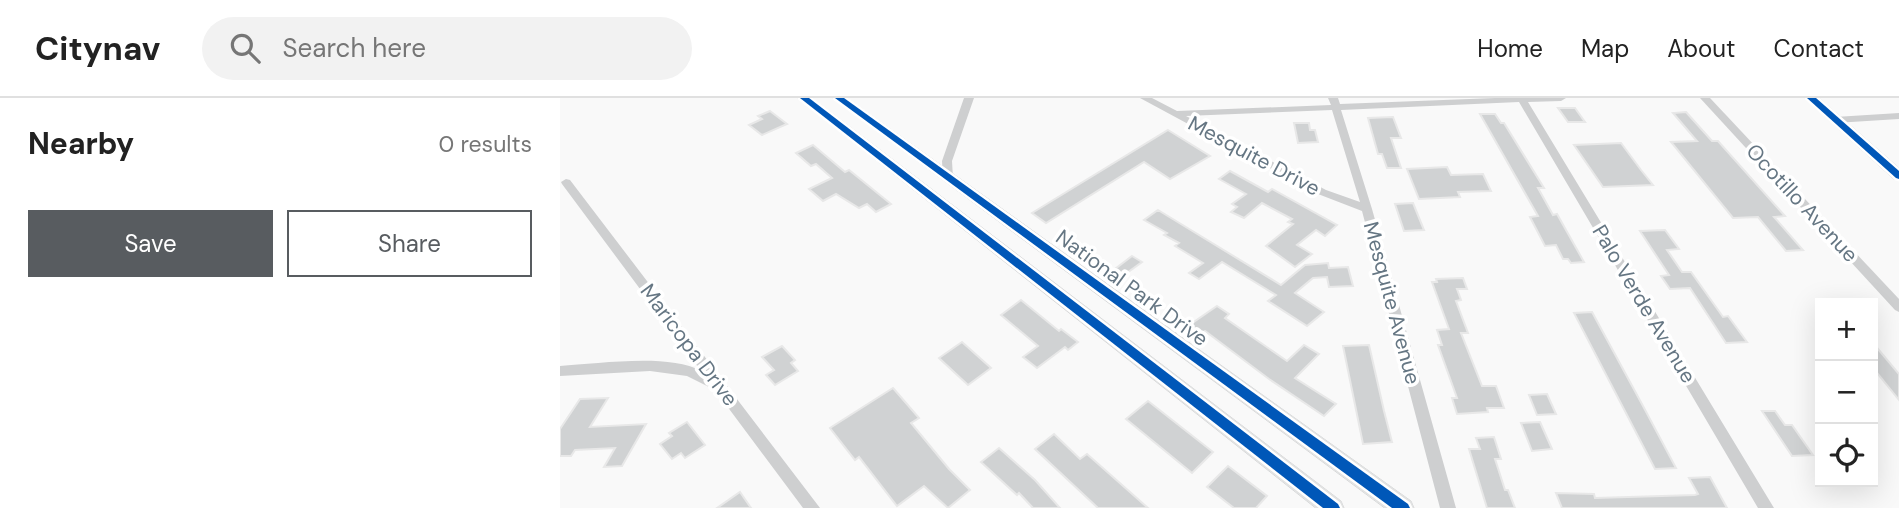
<!DOCTYPE html>
<meta charset="utf-8">
<style>
body{margin:0;font-family:"DM Sans",sans-serif;background:#f2f2f2;color:#222}
.controls{position:absolute;right:21px;bottom:21px;display:grid;overflow:hidden;border-radius:0px;box-shadow:0 7px 28px #0002}
.controls button{width:63px;height:63px;display:grid;place-items:center;padding:0;border:0;border-bottom:2px solid #e0e0e0;background:#fff;color:#222;font:35px sans-serif}
.list{margin:0;padding:0;list-style:none}
h2{display:flex;justify-content:space-between;align-items:center;height:91px;margin:0;padding:0 28px;font-size:30px}
h2 small{font-size:23px;font-weight:400;color:#767676}
.actions{display:flex;gap:14px;padding:21px 28px}
.actions a{flex:1;padding:16px 0;border:2px solid #585c60;border-radius:0px;text-align:center;font-size:24px;color:#585c60}
.actions .main{background:#585c60;color:#fff}
.icon{flex:none;width:38px;height:38px;fill:none;stroke:currentColor;stroke-width:2;stroke-linecap:round;stroke-linejoin:round}
.map{position:relative;flex:none;width:1339px;height:410px;overflow:hidden}
header{display:flex;align-items:center;gap:42px;box-sizing:border-box;height:98px;padding:0 35px;background:#fff;border-bottom:2px solid #e0e0e0}
header strong{font-size:33px}
nav{display:flex;gap:38px;margin-inline-start:auto;font-size:24px}
.search{width:490px;height:63px;background:#f2f2f2;display:flex;align-items:center;gap:18px;box-sizing:border-box;padding:0 24px;border-radius:38px;color:#767676;font-size:26px}
main{display:flex}
aside{flex:1;background:#fff}
.map>svg:first-child{display:block}
.building{fill:#d0d2d3;stroke:#e8e8e8;stroke-width:2}
.lines{fill:none;stroke-linecap:round;stroke-linejoin:round}
.secondary-casing{stroke:#d5d6d7;stroke-width:1}
.street{fill:#cecfd0;fill-rule:evenodd}
.secondary{fill:#e1e2e2;fill-rule:evenodd}
.cycleway-casing{stroke:#fff;stroke-width:5}
.cycleway{fill:#0057b8;fill-rule:evenodd}
.labels{text-anchor:middle;dominant-baseline:central;stroke-width:7;stroke-linejoin:round;paint-order:stroke}
.street-label{font-size:21px;fill:#657683;stroke:#fff}
</style>
<header>
<strong>Citynav</strong>
<div class="search"><svg class="icon" aria-label="search" viewBox="0 0 24 24"><circle cx="10" cy="10" r="6"/><path d="M15 15l6 6"/></svg>Search here</div>
<nav><a>Home</a><a>Map</a><a>About</a><a>Contact</a></nav>
</header>
<main>
<aside>
<h2>Nearby<small>0 results</small></h2>
<ul class="list">
</ul>
<div class="actions"><a class="main">Save</a><a>Share</a></div>
</aside>
<div class="map">
<svg width="1339" height="410" viewBox="0 0 1339 410">
<rect width="100%" height="100%" fill="#f9f9f9"/>
<g class="building">
<polygon points="998,10 1015,10 1025,24 1008,24"/>
<polygon points="210,13 227,26 202,37 189,27 202,21 198,18"/>
<polygon points="1126,14 1152,43 1158,43 1225,118 1214,119 1243,152 1226,153 1198,119 1173,120 1111,44 1137,43 1113,15"/>
<polygon points="920,16 935,16 941,25 944,25 984,90 978,90 993,117 997,116 1024,164 1011,165 1008,161 1003,161 996,147 985,148 970,119 978,118"/>
<polygon points="833,19 841,40 831,40 841,70 827,70 822,56 818,56 808,20"/>
<polygon points="734,25 749,25 750,32 755,32 758,44 738,45"/>
<polygon points="608,32 650,58 610,81 584,64 486,125 472,115"/>
<polygon points="1061,45 1081,72 1093,87 1043,89 1014,47"/>
<polygon points="253,47 285,74 289,72 331,106 316,114 307,106 299,110 276,96 263,103 249,91 272,80 256,66 251,68 236,55"/>
<polygon points="887,69 891,77 923,76 931,93 898,94 900,99 859,101 847,71"/>
<polygon points="670,73 708,94 712,91 777,127 765,138 756,132 737,147 752,156 735,169 706,148 733,126 728,124 732,121 702,105 684,120 671,114 677,109 672,106 686,96 659,81"/>
<polygon points="853,105 864,132 844,133 835,106"/>
<polygon points="598,112 721,187 745,167 768,165 769,170 788,169 793,188 769,189 767,179 753,180 735,195 764,214 747,228 708,203 716,197 662,164 639,181 629,175 643,165 615,148 619,145 604,137 607,135 584,122"/>
<polygon points="1105,132 1119,151 1107,152 1122,174 1131,174 1163,219 1168,218 1187,244 1166,245 1130,190 1110,191 1101,178 1109,177 1080,133"/>
<polygon points="572,158 582,164 564,177 555,171"/>
<polygon points="903,180 907,191 897,191 901,202 896,203 908,235 901,235 922,288 936,288 944,310 927,310 928,314 897,316 892,300 897,300 878,247 882,247 877,232 889,231 872,184 877,184 876,181"/>
<polygon points="461,202 499,233 501,231 518,244 508,252 505,249 477,270 463,259 478,248 441,217"/>
<polygon points="657,208 669,216 665,220 727,263 744,247 759,256 735,280 776,306 764,318 709,281 645,233 641,236 628,228"/>
<polygon points="1032,214 1083,308 1116,370 1095,371 1014,215"/>
<polygon points="402,244 431,270 408,287 379,260"/>
<polygon points="1313,245 1339,276 1339,302 1313,270"/>
<polygon points="809,247 824,313 832,344 803,346 783,248"/>
<polygon points="222,248 235,262 231,265 238,273 215,287 206,277 214,272 202,259"/>
<polygon points="333,290 359,320 351,325 389,371 410,392 388,410 364,388 337,408 299,359 295,362 270,330"/>
<polygon points="987,296 996,316 977,317 969,297"/>
<polygon points="48,300 30,329 86,326 62,368 44,369 55,350 15,352 11,358 0,358 0,331 20,301"/>
<polygon points="588,303 653,354 632,375 566,321"/>
<polygon points="1202,313 1215,313 1225,327 1232,327 1253,357 1232,358"/>
<polygon points="127,324 145,347 125,360 121,355 112,361 100,346 112,338 109,335"/>
<polygon points="980,324 992,351 972,353 961,325"/>
<polygon points="494,336 520,361 527,356 588,410 538,410 475,351"/>
<polygon points="934,339 941,361 935,361 945,392 948,392 955,410 927,410 909,351 920,351 916,340"/>
<polygon points="439,350 475,382 500,410 473,410 459,395 457,397 421,364"/>
<polygon points="668,368 707,398 696,410 674,410 647,389"/>
<polygon points="1150,379 1167,410 1002,410 996,395 1034,396 1035,400 1135,397 1138,396 1129,380"/>
<polygon points="180,394 191,410 157,410"/>
</g>
<g class="lines">
<defs>
<g id="secondary">
<polygon points="238,0 252,0 781,403 784,410 756,410"/>
<polygon points="273,0 287,0 851,403 854,410 825,410"/>
<polygon points="1245,0 1259,0 1339,70 1339,82 1334,81"/>
</g>
</defs>
<use href="#secondary" class="secondary-casing"/>
<g class="street">
<polygon points="404,0 414,0 392,63 393,80 388,83 383,80 382,63"/>
<path d="M580 0H592L617 13 771 7 768 0H778L780 6 935 0H1006L1001 3 968 4 1214 410H1198L959 4 781 12 812 111 896 410H880L802 113 758 96ZM772 12 800 104 766 92 626 18Z"/>
<polygon points="1140,0 1150,0 1339,201 1339,214 1335,212"/>
<polygon points="1339,15 1339,21 1275,25 1270,22 1275,19"/>
<path d="M6 81 10 82 260 410H243L155 292 127 278 90 273 0 278V268C37 266 109 255 141 273L2 86 1 84Z"/>
</g>
<use href="#secondary" class="secondary"/>
<defs>
<g id="cycleway">
<polygon points="240,0 249,0 778,406 780,410 763,410"/>
<polygon points="275,0 284,0 848,406 850,410 832,410"/>
<polygon points="1247,0 1256,0 1339,73 1339,81 1336,80"/>
</g>
</defs>
<use href="#cycleway" class="cycleway-casing"/>
<use href="#cycleway" class="cycleway"/>
</g>
<g class="labels">
<g class="street-label">
<text transform="translate(694 58) rotate(28)">Mesquite Drive</text>
<text transform="translate(1242 105) rotate(47)">Ocotillo Avenue</text>
<text transform="translate(572 190) rotate(36)">National Park Drive</text>
<text transform="translate(832 205) rotate(75)">Mesquite Avenue</text>
<text transform="translate(1084 206) rotate(59)">Palo Verde Avenue</text>
<text transform="translate(129 247) rotate(53)">Maricopa Drive</text>
</g>
</g>
</svg>
<div class="controls">
<button>+</button>
<button>−</button>
<button><svg class="icon" aria-label="locate" viewBox="0 0 24 24"><circle cx="12" cy="12" r="6"/><path d="M12 2v4M12 18v4M2 12h4M18 12h4"/></svg></button>
</div>
</div>
</main>
